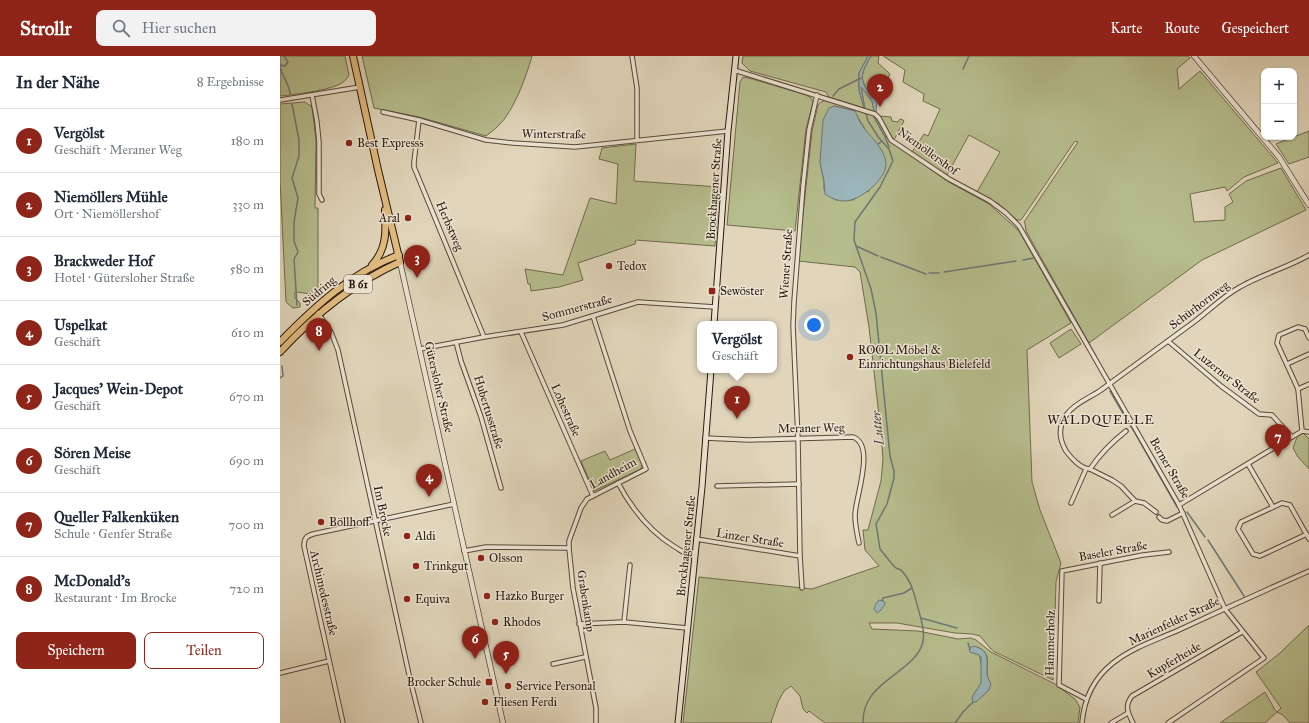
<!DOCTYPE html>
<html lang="de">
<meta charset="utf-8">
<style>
body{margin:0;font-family:"IM FELL Great Primer",serif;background:#f2f2f3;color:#1f2937}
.controls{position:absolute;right:12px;top:12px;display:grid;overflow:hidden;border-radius:8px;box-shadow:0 1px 3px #0004}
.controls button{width:36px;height:36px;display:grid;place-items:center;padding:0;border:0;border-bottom:1px solid #e0e1e3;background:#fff;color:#1f2937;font:20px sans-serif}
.you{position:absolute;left:534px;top:269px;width:14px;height:14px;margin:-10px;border:3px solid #fff;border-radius:50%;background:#1a73e8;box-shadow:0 0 0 6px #1a73e833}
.badge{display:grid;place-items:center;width:26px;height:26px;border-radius:50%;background:#8f2418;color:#fff;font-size:13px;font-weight:700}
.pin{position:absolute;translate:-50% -33px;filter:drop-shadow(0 1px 2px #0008)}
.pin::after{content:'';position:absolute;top:21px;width:14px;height:12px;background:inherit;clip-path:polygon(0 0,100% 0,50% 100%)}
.popup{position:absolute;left:417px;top:265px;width:80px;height:52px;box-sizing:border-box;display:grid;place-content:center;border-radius:8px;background:#fff;filter:drop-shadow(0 1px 3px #0005);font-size:13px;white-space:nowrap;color:#747a83}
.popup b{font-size:15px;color:#1f2937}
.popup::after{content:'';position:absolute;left:50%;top:100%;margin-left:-8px;border:8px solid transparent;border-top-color:#fff}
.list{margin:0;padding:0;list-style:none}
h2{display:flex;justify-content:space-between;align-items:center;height:52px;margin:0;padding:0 16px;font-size:17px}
h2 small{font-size:13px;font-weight:400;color:#747a83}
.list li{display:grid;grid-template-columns:26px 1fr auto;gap:12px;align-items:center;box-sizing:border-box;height:64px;padding:0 16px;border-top:1px solid #e0e1e3}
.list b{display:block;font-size:15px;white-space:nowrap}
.list p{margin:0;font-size:13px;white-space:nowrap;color:#747a83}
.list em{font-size:13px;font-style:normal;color:#747a83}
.actions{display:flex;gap:8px;padding:12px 16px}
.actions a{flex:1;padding:9px 0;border:1px solid #8f2418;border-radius:8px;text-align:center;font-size:14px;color:#8f2418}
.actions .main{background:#8f2418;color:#fff}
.icon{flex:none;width:22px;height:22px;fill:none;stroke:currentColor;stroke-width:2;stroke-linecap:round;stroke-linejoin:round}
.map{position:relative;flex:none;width:1029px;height:667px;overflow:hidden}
header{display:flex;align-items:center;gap:24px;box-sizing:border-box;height:56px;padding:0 20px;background:#8f2418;color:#fff}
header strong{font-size:19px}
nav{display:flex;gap:22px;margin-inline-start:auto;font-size:14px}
.search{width:280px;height:36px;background:#f2f2f3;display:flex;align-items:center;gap:10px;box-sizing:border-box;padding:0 14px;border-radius:8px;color:#747a83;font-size:15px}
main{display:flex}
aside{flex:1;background:#fff}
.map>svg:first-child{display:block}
.green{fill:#b6bd8d;stroke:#706a4d;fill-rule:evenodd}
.water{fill:#9bb6bc;stroke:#6d7776}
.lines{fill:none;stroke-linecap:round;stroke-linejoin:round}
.stream{stroke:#6d7776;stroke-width:1.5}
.minor-casing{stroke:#574838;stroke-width:5.5}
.tertiary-casing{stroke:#574838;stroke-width:6}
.secondary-casing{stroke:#29180d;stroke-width:7}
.primary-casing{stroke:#29180d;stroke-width:8}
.minor{stroke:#ece4d3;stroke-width:3.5}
.tertiary{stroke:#ece4d3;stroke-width:4.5}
.secondary{stroke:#ece4d3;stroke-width:5}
.primary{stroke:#e0bb7e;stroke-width:6}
.poi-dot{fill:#8f2418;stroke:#ece4d3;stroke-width:1.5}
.labels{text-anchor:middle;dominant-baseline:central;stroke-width:3;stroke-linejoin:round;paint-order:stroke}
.shield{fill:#ece4d3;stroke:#645548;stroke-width:1}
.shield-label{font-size:11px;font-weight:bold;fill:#29180d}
.street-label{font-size:12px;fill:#29180d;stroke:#ece4d3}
.poi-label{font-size:12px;fill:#29180d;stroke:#ece4d3;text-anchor:start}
.neighbourhood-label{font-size:13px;letter-spacing:1px;fill:#29180d;stroke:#ece4d3}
.water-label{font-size:13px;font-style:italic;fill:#4b4742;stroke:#ece4d3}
</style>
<header>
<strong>Strollr</strong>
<div class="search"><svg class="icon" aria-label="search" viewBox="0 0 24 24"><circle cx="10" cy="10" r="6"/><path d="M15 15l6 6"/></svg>Hier suchen</div>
<nav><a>Karte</a><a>Route</a><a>Gespeichert</a></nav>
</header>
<main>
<aside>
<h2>In der Nähe<small>8 Ergebnisse</small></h2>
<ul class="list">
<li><span class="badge">1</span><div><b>Vergölst</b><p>Geschäft · Meraner Weg</p></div><em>180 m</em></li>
<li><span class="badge">2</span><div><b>Niemöllers Mühle</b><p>Ort · Niemöllershof</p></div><em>330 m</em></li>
<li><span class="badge">3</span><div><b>Brackweder Hof</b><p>Hotel · Gütersloher Straße</p></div><em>580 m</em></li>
<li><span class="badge">4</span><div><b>Uspelkat</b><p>Geschäft</p></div><em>610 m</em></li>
<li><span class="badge">5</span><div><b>Jacques’ Wein-Depot</b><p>Geschäft</p></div><em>670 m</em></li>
<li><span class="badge">6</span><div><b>Sören Meise</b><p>Geschäft</p></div><em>690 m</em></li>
<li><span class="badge">7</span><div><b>Queller Falkenküken</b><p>Schule · Genfer Straße</p></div><em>700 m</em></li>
<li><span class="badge">8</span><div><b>McDonald's</b><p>Restaurant · Im Brocke</p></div><em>720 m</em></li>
</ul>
<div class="actions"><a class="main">Speichern</a><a>Teilen</a></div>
</aside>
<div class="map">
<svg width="1029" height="667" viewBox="0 0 1029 667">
<rect width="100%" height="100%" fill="#e1d6bb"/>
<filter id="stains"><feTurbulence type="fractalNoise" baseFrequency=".005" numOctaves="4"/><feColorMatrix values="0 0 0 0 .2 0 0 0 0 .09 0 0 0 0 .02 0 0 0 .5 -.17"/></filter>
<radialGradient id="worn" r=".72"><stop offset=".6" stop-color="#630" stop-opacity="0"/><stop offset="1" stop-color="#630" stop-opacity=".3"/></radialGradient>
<g class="green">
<path d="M0 0H65L69 19C67 23 64 26 60 28 49 34 14 39 0 40Z"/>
<path d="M82 0H252C246 21 234 55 218 70 214 74 210 77 206 80L139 61 94 52Z"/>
<polygon points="463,0 588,0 579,17 579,34 584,52 549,41 546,36 470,15 462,7"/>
<path d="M591 0H599L598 7 610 18 595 44C580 25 578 21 591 0Z"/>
<polygon points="603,0 908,0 910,2 897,13 899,33 920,15 998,107 964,121 947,135 945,131 910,138 914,166 945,164 945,151 953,146 949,138 966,125 1001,112 1026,154 922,204 809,287 746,175 745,168 744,166 798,86 795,85 741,164 737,164 719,148 697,136 720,96 689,79 667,119 632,96 644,78 648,80 660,53 643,45 644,38 623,26 625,14"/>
<polygon points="463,21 469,22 526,39 531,42 533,46 526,73 515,175 447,169 460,26"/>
<polygon points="581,31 582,31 592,45 594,55 585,53"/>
<path d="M546 44 596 60 609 84 667 125 709 148 739 175 791 267 747 294 752 426 760 454 781 507 776 526 773 624 715 596 711 593 700 580 692 578 675 577 617 567H589L592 573 638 575 678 583 691 582 696 584 711 596 775 628 795 643 800 651 798 667H545L529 655 527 657 523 653 520 640 511 630 504 635 498 646 491 666 492 667H403L419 521 532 533 599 510 585 494 583 474H588L601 425 603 403 601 378 589 271 580 216 575 211 518 205 532 75 538 49 541 46ZM554 50 574 55 585 73 589 135 583 137 573 144H556L549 140 544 134V125L540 106ZM697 591C711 597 707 606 707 618 708 625 713 630 707 636 703 640 698 642 693 644 693 635 697 636 700 630 705 620 700 600 697 591Z"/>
<polygon points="25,46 32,51 36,84 35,152 38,152 38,242 33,238 15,236 15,242 20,247 20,251 13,252 6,246 0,124 0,48"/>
<polygon points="600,60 611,61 612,65 618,66 620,63 623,64 624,65 615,82 613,83"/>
<polygon points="1029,75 1029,101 1009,108 996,88"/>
<polygon points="356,88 354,125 439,131 435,190 356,184 355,188 298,207 303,224 279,231 251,235 250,228 248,228 245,213 283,219 310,142 336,148 338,108 319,103 322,92"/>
<polygon points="791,273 801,288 779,302 770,287"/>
<polygon points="1023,377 1029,383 1029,413 1018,401 1013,392 1017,381"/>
<polygon points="355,393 362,408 361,413 314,435 301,405 325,395 330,404"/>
<polygon points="1028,570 1029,570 1029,667 1010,667 1003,659 997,656 985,667 940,667 985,636 995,654 997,656 1001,652 976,616 1000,597"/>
</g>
<g class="water">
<path d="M588 0H591C577 23 581 27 597 46L596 56 594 55 592 45 581 31 585 53 584 52 579 34V17Z"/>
<path d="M554 50 575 55C577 58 578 62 580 66 587 78 606 93 606 108 606 124 579 145 565 145 557 145 551 142 545 138L544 125 540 106 543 64 549 52Z"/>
<polygon points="599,544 604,545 605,548 601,554 597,557 594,553 596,548"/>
<path d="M693 590C710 594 707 603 707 617 707 622 710 625 711 629L708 635 696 646H693L692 641 701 627V601L699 599 690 596 689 593Z"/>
</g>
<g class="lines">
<g class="stream">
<path d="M4 0 8 6 5 10 0 9C1 20 9 26 10 38"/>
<polyline points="683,13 689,0"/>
<polyline points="553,40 559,33 581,22"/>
<polyline points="12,48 19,84 19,100 12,122 18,142 14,166 14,185 18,196 14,203 17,249"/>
<polyline points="594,61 605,81 609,91"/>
<polyline points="598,88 602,85"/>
<polyline points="576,190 598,200"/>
<polyline points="601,201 646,218"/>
<polyline points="743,204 754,202"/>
<polyline points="664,216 736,205"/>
<polyline points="649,217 659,217"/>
<polyline points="769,220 781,240"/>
<polyline points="783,242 816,300"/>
<polyline points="0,322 3,320 2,310"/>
<polyline points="830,335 851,371"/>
<polyline points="852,372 897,451"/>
<polyline points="907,456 925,481"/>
<polyline points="928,484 964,540"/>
<polyline points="602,545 603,542 624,537 632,532"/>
<polyline points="641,562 677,572"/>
<polyline points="688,587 690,593"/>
<path d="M583 667C582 634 612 624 632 604 636 600 640 595 642 589 646 578 641 563 638 552 634 538 632 525 621 514L616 512 612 508 600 493 596 468 607 448 614 422V415L610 400 596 257 591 233 574 184 575 166 600 131 613 105 609 93 599 82 588 65 586 57"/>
<polyline points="675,667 683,656 693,646"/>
</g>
<defs>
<g id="minor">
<polyline points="352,0 357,32 357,84"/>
<polyline points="454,14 595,58 599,62 611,84 669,123 710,145 726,157 739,170 899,449 945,553 984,602 888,667"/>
<polyline points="32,39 37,66 39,86 39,138 42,144"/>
<polyline points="0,44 80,31"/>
<polyline points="103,56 139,64 206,84 233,87 295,91 448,75"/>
<polyline points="139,64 134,106 134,111 204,281"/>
<polyline points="38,257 51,276 58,294 130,623 141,667"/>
<polyline points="313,260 350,375 366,413 307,443 301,452 289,485 289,492 293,532 316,652 316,667"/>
<polyline points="241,276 313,440"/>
<polyline points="888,285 941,330 979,358 992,359 1012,381"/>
<polyline points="176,286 181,305 201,361 221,432"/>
<polyline points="140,293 204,281 283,269 358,246 435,251"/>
<polyline points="1007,308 1029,298"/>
<polyline points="1018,333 1029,328"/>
<polyline points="1022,375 1018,333 997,287 999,279 1018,271 1025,273 1029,282"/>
<path d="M425 382 469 384 573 381C596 389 575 443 575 459 575 468 577 478 579 487"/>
<polyline points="968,408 993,451"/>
<path d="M810 413C820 398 832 386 846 375"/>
<path d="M338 427C352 453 370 476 395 491 402 495 407 500 415 500"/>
<polyline points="437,430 519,428"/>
<polyline points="791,447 806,413"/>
<polyline points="899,449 1022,375 1029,376"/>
<path d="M876 456 864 447 855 445 841 430 832 424 810 413C801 413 791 402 786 395 779 383 778 370 787 358 796 346 810 342 821 334 850 313 878 292 907 271 925 259 941 241 960 231 982 218 1007 212 1029 199"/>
<polyline points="832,459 855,445"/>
<polyline points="879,461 882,464 887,465 903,457"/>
<polyline points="1027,478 980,500 973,498 958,473 961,466 1002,447 1010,449 1029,483"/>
<polyline points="416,483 520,500"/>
<polyline points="184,495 206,491 289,492"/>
<polyline points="522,532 520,500 518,383 513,270 514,246 523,130 529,74 537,39"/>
<polyline points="819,545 820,507"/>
<polyline points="344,566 350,509"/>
<polyline points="299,568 344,566 407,572"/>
<polyline points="273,608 305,601"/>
<polyline points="0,617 49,605"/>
<polyline points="806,643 779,629 782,515 863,499 889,496"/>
<path d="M63 667 24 490C24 483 26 480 33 478L174 448"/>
<path d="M802 667C804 643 814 622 833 607 853 591 879 583 901 573 944 553 986 534 1029 515"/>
<polyline points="831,667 848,657"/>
<path d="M853 667C848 657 844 650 852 640L962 576"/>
</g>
<g id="tertiary">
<polyline points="914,0 999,101 1029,149"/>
<polyline points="120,206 223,667"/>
</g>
<g id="secondary">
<polyline points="434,268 448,75 456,0"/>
<polyline points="398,667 422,431 431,314"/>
</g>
<g id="primary">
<path d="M92 209C107 193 106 175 105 154"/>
<path d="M0 286C35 250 72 216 119 199"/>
<path d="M0 296C35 258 73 227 120 206L98 114 73 0"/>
</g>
</defs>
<use href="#minor" class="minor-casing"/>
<use href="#tertiary" class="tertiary-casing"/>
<use href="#secondary" class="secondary-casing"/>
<use href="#primary" class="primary-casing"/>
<use href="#minor" class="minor"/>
<use href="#tertiary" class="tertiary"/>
<use href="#secondary" class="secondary"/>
<use href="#primary" class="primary"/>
</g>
<g class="poi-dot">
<circle cx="69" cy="87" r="4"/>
<circle cx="128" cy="162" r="4"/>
<circle cx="329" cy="210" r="4"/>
<rect x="428" y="231" width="8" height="8" rx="2"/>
<circle cx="570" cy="301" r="4"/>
<circle cx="41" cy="466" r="4"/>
<circle cx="127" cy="480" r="4"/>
<circle cx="201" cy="502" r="4"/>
<circle cx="136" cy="510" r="4"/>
<circle cx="207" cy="540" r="4"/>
<circle cx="127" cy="543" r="4"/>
<circle cx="215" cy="566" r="4"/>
<rect x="205" y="622" width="8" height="8" rx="2"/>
<circle cx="228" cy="630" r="4"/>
<circle cx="205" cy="646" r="4"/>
</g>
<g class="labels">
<rect class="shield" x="64" y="219" width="28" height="18" rx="3"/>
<g class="shield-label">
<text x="78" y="228">B 61</text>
</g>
<g class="street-label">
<text transform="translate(274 78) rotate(1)">Winterstraße</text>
<text transform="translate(648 95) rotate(36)">Niemöllershof</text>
<text transform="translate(434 133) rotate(-86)">Brockhagener Straße</text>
<text transform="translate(170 170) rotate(67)">Herbstweg</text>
<text transform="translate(506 208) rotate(-86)">Wiener Straße</text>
<text transform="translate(39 235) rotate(-40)">Südring</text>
<text transform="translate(919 249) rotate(-37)">Schürhornweg</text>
<text transform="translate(297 252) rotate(-15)">Sommerstraße</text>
<text transform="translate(947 320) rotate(38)">Luzerner Straße</text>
<text transform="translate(159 331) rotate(77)">Gütersloher Straße</text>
<text transform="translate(286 354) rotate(66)">Lohestraße</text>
<text transform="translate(209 356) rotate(73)">Hubertusstraße</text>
<text transform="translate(531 372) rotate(-1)">Meraner Weg</text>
<text transform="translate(890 412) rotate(60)">Berner Straße</text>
<text transform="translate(333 417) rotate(-29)">Landheim</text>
<text transform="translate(103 455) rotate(78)">Im Brocke</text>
<text transform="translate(470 482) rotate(9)">Linzer Straße</text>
<text transform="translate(406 490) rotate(-84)">Brockhagener Straße</text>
<text transform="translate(833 495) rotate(-10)">Baseler Straße</text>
<text transform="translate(44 537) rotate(77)">Archimedesstraße</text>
<text transform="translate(306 545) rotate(81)">Grabenkamp</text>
<text transform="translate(894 565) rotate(-25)">Marienfelder Straße</text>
<text transform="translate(770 587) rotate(-89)">Hammerholz</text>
<text transform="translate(894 604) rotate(-30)">Kupferheide</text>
</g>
<g class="poi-label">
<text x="77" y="87">Best Expresss</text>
<text x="120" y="162" text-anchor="end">Aral</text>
<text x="337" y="210">Tedox</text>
<text x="440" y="235">Sewöster</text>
<text x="578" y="294">ROOL Möbel &amp;<tspan x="578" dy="14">Einrichtungshaus Bielefeld</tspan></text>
<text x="49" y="466">Böllhoff</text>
<text x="135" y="480">Aldi</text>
<text x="209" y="502">Olsson</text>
<text x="144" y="510">Trinkgut</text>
<text x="215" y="540">Hazko Burger</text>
<text x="135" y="543">Equiva</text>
<text x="223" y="566">Rhodos</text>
<text x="201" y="626" text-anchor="end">Brocker Schule</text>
<text x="236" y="630">Service Personal</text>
<text x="213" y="646">Fliesen Ferdi</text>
</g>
<g class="neighbourhood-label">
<text x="821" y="364">WALDQUELLE</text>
</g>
<g class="water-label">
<text transform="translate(598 372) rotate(-96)">Lutter</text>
</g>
</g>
<rect width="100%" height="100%" filter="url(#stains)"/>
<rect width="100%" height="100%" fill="url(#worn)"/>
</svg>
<div class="controls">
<button>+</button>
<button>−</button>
</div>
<div class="you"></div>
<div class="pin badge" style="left:457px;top:363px">1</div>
<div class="popup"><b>Vergölst</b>Geschäft</div>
<div class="pin badge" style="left:600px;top:51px">2</div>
<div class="pin badge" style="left:137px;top:222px">3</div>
<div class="pin badge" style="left:149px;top:441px">4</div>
<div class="pin badge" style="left:226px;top:618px">5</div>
<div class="pin badge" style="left:195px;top:603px">6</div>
<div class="pin badge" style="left:998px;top:401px">7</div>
<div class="pin badge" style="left:39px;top:295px">8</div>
</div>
</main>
